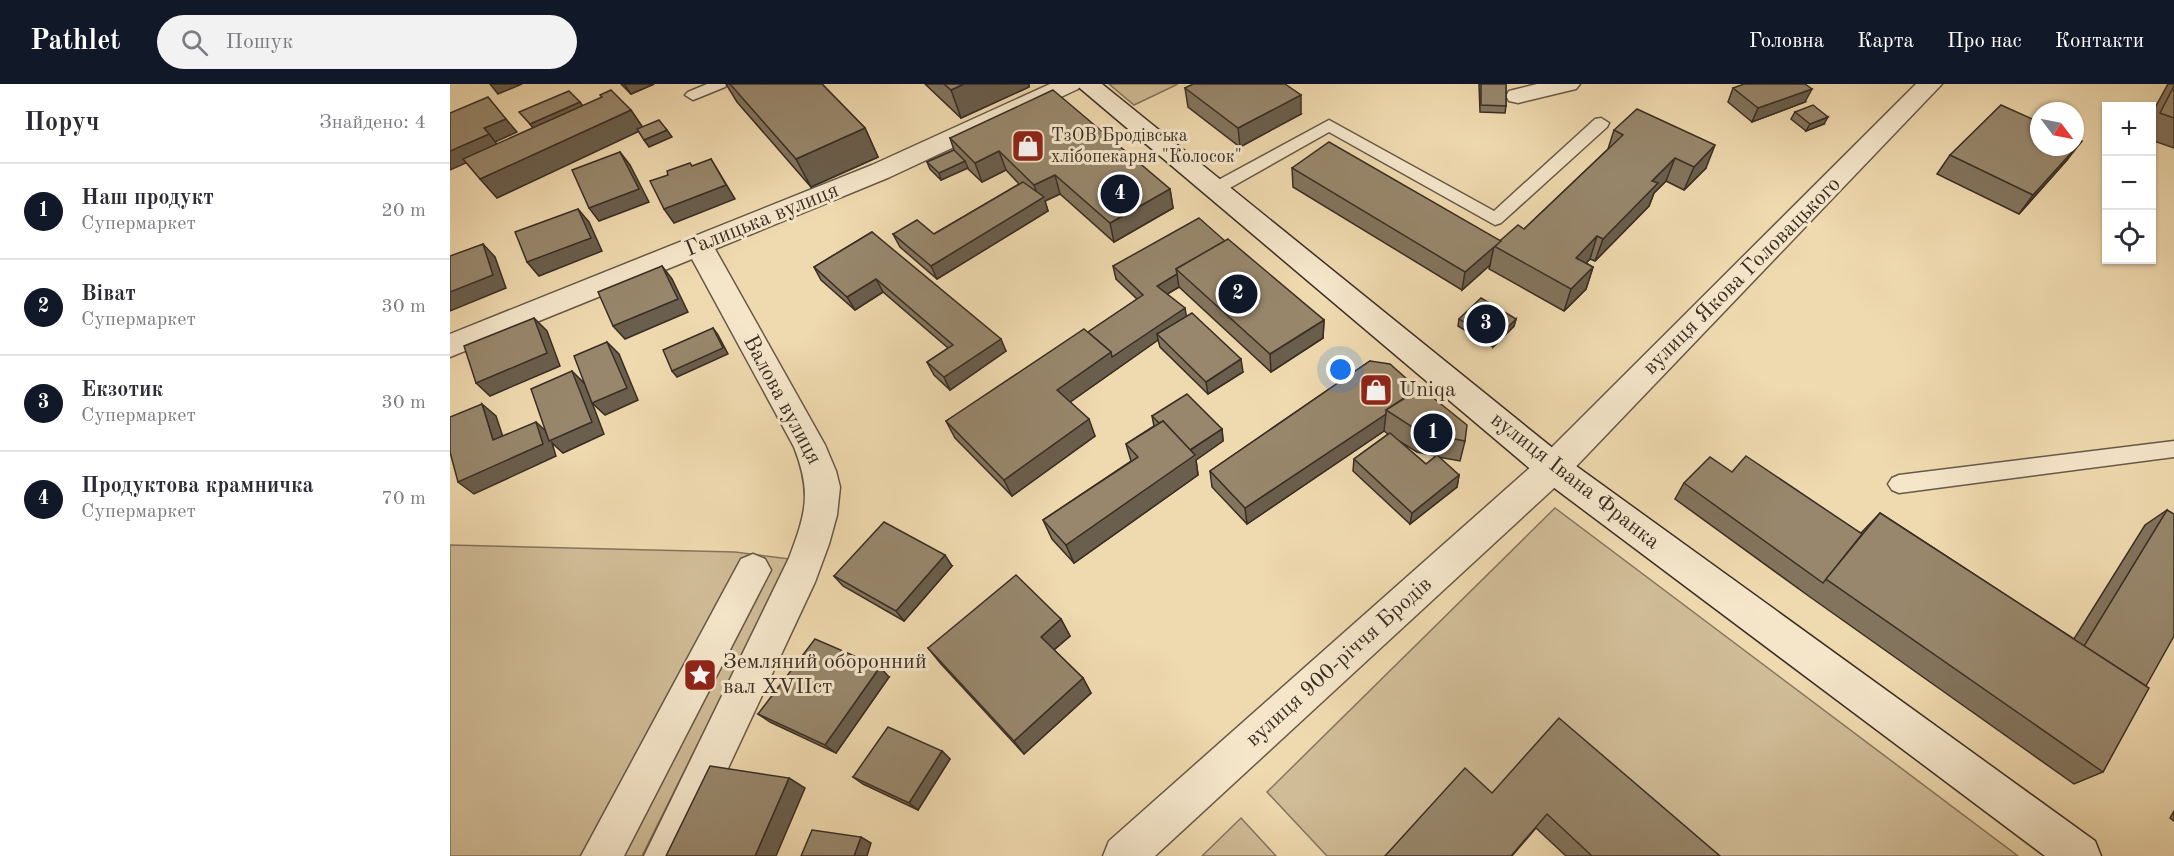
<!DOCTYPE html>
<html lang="uk">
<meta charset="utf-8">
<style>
body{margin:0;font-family:"Old Standard TT",serif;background:#f2f2f3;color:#2b2b33}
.controls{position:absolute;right:18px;top:18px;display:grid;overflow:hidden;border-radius:0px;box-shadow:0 2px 4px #0004}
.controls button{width:54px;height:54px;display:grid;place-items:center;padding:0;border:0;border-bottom:2px solid #e1e1e2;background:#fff;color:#2b2b33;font:30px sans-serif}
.compass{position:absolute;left:1580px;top:18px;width:54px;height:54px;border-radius:50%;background:#fff;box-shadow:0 2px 4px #0004;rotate:122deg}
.you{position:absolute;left:891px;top:286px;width:21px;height:21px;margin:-15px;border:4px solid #fff;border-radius:50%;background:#1a73e8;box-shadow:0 0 0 9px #1a73e833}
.badge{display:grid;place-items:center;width:39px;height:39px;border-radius:50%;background:#111827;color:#fff;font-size:20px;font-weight:700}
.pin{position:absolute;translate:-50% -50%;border:3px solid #fff;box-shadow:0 2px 6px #0006}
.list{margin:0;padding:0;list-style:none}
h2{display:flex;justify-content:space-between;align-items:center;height:78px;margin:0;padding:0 24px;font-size:26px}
h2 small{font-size:20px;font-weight:400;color:#7c7c81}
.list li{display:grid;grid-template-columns:39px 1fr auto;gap:18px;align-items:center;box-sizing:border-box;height:96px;padding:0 24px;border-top:2px solid #e1e1e2}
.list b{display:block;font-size:22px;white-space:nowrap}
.list p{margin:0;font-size:20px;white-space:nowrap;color:#7c7c81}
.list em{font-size:20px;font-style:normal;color:#7c7c81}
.icon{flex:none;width:33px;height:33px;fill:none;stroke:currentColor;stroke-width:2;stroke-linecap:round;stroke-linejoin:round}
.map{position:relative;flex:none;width:1724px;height:772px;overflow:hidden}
header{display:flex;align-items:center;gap:36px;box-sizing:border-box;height:84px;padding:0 30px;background:#111827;color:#fff}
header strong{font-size:28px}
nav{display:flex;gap:33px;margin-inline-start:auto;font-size:21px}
.search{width:420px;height:54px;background:#f2f2f3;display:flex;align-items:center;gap:15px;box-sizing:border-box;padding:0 21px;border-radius:33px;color:#7c7c81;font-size:22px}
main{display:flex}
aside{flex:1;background:#fff}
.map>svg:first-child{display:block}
.green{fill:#d0bc97;stroke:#84755e;stroke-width:1.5}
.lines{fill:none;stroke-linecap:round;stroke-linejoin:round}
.lane-casing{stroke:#665947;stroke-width:3}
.street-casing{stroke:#665947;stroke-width:3}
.secondary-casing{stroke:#392e25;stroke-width:3}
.lane{fill:#f5e6ca;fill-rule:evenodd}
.street{fill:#f5e6ca;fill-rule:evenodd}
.secondary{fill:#f5e6ca;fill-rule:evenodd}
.wall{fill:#83745d;stroke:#392e25;stroke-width:1.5;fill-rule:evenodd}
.shaded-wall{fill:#6a5e4c;stroke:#392e25;stroke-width:1.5}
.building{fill:#98876c;stroke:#392e25;stroke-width:1.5}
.labels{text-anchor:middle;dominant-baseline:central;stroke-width:6;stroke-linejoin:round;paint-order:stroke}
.far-poi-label{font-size:18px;fill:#392e25;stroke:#f5e6ca;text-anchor:start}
.street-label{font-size:22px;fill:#392e25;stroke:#f5e6ca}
.poi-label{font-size:22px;fill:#392e25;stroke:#f5e6ca;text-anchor:start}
</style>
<header>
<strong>Pathlet</strong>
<div class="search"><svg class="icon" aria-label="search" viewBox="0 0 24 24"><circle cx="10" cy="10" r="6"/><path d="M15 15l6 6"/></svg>Пошук</div>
<nav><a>Головна</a><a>Карта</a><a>Про нас</a><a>Контакти</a></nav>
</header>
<main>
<aside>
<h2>Поруч<small>Знайдено: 4</small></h2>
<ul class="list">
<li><span class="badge">1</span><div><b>Наш продукт</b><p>Супермаркет</p></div><em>20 m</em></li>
<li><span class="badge">2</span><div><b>Віват</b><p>Супермаркет</p></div><em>30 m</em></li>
<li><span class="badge">3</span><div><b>Екзотик</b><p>Супермаркет</p></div><em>30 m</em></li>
<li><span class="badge">4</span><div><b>Продуктова крамничка</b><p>Супермаркет</p></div><em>70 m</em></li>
</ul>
</aside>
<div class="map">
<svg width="1724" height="772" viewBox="0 0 1724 772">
<rect width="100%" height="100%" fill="#efd9ae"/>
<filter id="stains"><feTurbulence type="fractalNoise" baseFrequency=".00333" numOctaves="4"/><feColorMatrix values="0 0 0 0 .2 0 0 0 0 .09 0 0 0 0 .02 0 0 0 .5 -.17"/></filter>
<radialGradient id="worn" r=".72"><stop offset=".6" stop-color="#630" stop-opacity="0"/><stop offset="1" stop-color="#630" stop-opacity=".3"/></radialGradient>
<g class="green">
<polygon points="659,0 728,0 684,21"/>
<polygon points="1105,424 1568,772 1240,772 1033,722 941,772 877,772 817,708"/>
<polygon points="0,461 285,468 340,475 192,772 0,772"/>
<polygon points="791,734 826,772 752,772"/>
</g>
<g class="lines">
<defs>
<g id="lane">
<polygon points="257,0 278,0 275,3 243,16 235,11 238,8"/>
<polygon points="1151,34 1159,39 1157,43 1051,139 1045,141 879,48 771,109 759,109 757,105 759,101 879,36 1044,127 1145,35"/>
<polygon points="1724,357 1724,373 1449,409 1442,406 1438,400 1442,394 1449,391"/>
</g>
<g id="street">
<path d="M600 0H632L628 5 440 93 265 165 375 361 386 387 390 403 387 431 379 460 365 498 237 772H194L339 474C356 429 362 409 344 363L242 175 0 273V250L422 81Z"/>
<polygon points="1087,0 1130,0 1126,5 1068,19 1059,17 1056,12 1059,7"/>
<polygon points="1466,0 1492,0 1115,394 705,772 653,772 659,757 1091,374"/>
<polygon points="303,470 315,475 321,486 174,772 131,772 291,475"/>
</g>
<polygon id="secondary" points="625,0 652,0 1115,374 1645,757 1651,772 1595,772 1091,394"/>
</defs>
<use href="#lane" class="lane-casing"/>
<use href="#street" class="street-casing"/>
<use href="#secondary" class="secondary-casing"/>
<use href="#lane" class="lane"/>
<use href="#street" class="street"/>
<use href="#secondary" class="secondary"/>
</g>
<g class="wall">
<polygon points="171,0 204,0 181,10"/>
<polygon points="276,0 372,0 415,44 428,73 361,103 287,18"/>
<polygon points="475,0 579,0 579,3 511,34"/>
<polygon points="1029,0 1056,0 1056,22 1055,29 1030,28"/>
<polygon points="1718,0 1724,0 1724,64 1701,56 1701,31"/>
<polygon points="735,4 851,30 790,63 738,23"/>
<polygon points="1283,4 1355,18 1302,38 1278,18"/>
<polygon points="1345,28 1374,40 1356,47 1341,35"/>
<polygon points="1164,46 1256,84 1234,106 1216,97 1204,109 1199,122 1145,177 1140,175 1136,179 1143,183 1136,205 1114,227 1039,185 1040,181 1012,206 843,103 842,84 1051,157 1074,145 1158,65"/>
<polygon points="500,54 720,105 723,124 664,158 610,110 595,117 598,127 487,195 450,163 443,150 484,150 569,100 556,86 532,98 517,84 491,96 480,85 477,78 504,66"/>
<polygon points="1500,71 1617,76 1569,130 1487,90"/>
<polygon points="422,148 556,267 500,306 484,291 477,278 498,264 433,208 405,226 371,196 364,183"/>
<polygon points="775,157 874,236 873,254 821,288 729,203 717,210 736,233 793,288 758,310 710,263 708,256 620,318 645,352 562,412 505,354 496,337 638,248 687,215 666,195 663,182"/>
<polygon points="1009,235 1066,235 1064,242 1043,263 1008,242"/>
<path d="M920 277 1015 357 1010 377 988 373 1009 391 1007 403 960 440 903 387 904 375 938 350 934 347 797 440 762 403 760 387ZM949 357 967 368 986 372 976 380Z"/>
<polygon points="702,332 772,345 773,357 746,376 748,391 624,479 602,455 593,436 681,377 676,360 704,342"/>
<polygon points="1282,388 1411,449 1430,429 1624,555 1695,441 1717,426 1696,602 1653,688 1624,700 1360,513 1225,415 1234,399"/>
<polygon points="502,482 454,537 393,502 384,492"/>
<polygon points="611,535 620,552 604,566 633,594 641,609 574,670 491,580 478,564"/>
<polygon points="439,593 386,669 320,638 308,630"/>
<polygon points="492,667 500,675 468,726 413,700 403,693"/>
<polygon points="1042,709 1270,772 1116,772 1086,744 1062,772 935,772"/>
<polygon points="1724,727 1724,737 1720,734"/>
</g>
<g class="shaded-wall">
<polygon points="40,0 72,0 48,10"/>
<polygon points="174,0 204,0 181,10"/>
<polygon points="514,0 579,0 579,3 511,34 501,6"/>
<polygon points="1362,5 1355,18 1302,38 1308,24"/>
<polygon points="851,11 851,30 790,63 788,44"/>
<polygon points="130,18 135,25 85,47 80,40"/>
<polygon points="181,26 194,45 47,114 30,95"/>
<polygon points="1378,33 1374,40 1356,47 1360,40"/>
<polygon points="56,35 67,48 45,58 34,44"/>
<polygon points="415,44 428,73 361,103 346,75"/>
<polygon points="217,46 222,53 199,63 194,56"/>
<polygon points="39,50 50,64 0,86 0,67"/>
<polygon points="1632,57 1617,76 1569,130 1583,111"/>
<polygon points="1265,61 1256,84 1234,106 1244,83"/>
<polygon points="549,67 556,86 532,98 525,79"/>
<polygon points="170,68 180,81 199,118 149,137 139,124"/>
<polygon points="1225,74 1216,97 1204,109 1199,122 1145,177 1153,155 1202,97"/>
<polygon points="261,75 285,115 224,139 214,125"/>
<polygon points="515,77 518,84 491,96 489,89"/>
<polygon points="605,91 610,110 595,117 598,127 487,195 481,182 589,116 584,101"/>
<polygon points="720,105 723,124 664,158 660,139"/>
<polygon points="128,125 139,138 152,167 89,192 77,178"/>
<polygon points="1147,152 1140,175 1119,196 1126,174"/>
<polygon points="33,160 45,173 56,204 0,227 0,208"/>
<polygon points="1044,162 1040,181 1012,206 1015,188"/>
<polygon points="212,182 222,195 238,228 175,255 163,242"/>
<polygon points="1143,183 1136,205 1114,227 1121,205"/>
<polygon points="727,190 729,203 709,215 707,202"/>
<polygon points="426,195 433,208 405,226 397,213"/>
<polygon points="735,224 737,236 707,250 708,256 613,323 607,306 661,268"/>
<polygon points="84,234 97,247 110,282 40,312 26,299"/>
<polygon points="1066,235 1064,242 1043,263 1044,257"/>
<polygon points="874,236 873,254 821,288 820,270"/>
<polygon points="263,244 268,251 278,270 227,293 222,287"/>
<polygon points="551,255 556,267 500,306 494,293"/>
<polygon points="157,258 169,270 188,316 155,331 142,319"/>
<polygon points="791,275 793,288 758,310 756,298"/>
<polygon points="122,287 135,300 154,350 113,369 102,359 106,372 24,410 8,398 86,338 99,350"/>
<polygon points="32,320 46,332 58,368 43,356"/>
<polygon points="936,330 934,347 797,440 795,424"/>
<polygon points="639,335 645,352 562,412 554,396"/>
<polygon points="772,345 773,357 746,376 748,391 624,479 616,461 737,368"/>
<polygon points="1009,391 1007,403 960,440 962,429"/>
<polygon points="495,471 502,482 454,537 446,527"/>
<polygon points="611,535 620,552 600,569 591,553"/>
<polygon points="430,583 439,593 386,669 375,661"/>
<polygon points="633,594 641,609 574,670 564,657"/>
<polygon points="492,667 500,675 468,726 459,719"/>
<polygon points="339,694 355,704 326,772 305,772"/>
<polygon points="411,753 421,759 417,772 404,772"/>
</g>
<g class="building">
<polygon points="280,0 372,0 415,44 346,75"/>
<polygon points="494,0 514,0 501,6"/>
<polygon points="743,0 835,0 851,11 788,44 735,4"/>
<polygon points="1031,0 1056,0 1056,22 1031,21"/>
<polygon points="1294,0 1355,0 1362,5 1308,24 1283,4"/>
<polygon points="1724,2 1724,34 1710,29"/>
<polygon points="161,6 181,26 30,95 13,75 152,13 150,11"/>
<polygon points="603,6 720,105 660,139 605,91 584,101 549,67 525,79 500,54"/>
<polygon points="119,7 130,18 80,40 69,28"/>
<polygon points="38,13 56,35 34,44 39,50 0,67 0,29"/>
<polygon points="1363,21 1378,33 1360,40 1345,28"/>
<polygon points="1551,21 1589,38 1589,63 1625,63 1625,54 1632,57 1583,111 1500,71"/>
<polygon points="1187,25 1265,61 1244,83 1225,74 1202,97 1208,99 1153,155 1147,152 1126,174 1143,183 1121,205 1044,162 1068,141 1074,145 1173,51 1164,46"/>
<polygon points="209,36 217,46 194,56 187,45"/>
<polygon points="879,58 1051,157 1015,188 842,84"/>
<polygon points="504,66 515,77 489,89 477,78"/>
<polygon points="170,68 189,105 139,124 122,86"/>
<polygon points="261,75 276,101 214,125 200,97 218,91 217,87 240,79 242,82"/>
<polygon points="573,98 594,113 481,182 443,150 467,136 484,150"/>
<polygon points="128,125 141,154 77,178 65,148"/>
<polygon points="749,134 775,157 726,185 727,190 707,202 735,224 662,273 661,268 638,248 693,211 663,182"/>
<polygon points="422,148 551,255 494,293 477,278 503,261 426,195 397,213 364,183"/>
<polygon points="778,155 874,236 820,270 726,185"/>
<polygon points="33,160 43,191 0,208 0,172"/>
<polygon points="212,182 228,215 163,242 148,208"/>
<polygon points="1031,214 1066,235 1044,257 1009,235"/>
<polygon points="742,229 791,275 756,298 707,250"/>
<polygon points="84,234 97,269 26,299 14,262"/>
<polygon points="263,244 273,264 222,287 213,266"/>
<polygon points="634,245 661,268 607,306 639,335 554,396 496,337"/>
<polygon points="157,258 177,304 142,319 124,272"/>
<polygon points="920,277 940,280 968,305 936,326 936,330 795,424 760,387"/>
<polygon points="122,287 142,338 99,357 81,305"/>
<polygon points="971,304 1017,341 1015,357 970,348 936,326"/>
<polygon points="737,310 772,345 740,366 713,337 709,339 702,332"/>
<polygon points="32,320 43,356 86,338 93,360 8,398 0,368 0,333"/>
<polygon points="713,337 745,371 616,461 593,436 688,373 676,360"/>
<polygon points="940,349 976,380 987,371 1009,391 962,429 904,375"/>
<polygon points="1296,372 1412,450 1373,499 1234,399 1260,373 1282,388"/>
<polygon points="1717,426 1724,430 1724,552 1696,602 1634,562"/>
<polygon points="1430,429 1699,604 1653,688 1376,495"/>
<polygon points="434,438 495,471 446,527 384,492"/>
<polygon points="566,491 611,535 591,553 633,594 564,657 478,564"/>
<polygon points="365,555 430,583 375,661 308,630"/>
<polygon points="1109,634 1270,772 1142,772 1097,730 1061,772 935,772 1015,684 1042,709"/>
<polygon points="438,643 492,667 459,719 403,693"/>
<polygon points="260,682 339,694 305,772 216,772"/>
<polygon points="362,746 411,753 404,772 351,772"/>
</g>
<defs>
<symbol id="shop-square" viewBox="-11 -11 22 22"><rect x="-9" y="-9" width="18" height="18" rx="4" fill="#8f2418" stroke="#f5e6ca"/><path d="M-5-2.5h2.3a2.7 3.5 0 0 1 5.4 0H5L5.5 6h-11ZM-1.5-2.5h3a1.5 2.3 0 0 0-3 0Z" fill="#fff"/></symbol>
<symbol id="sight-square" viewBox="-11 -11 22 22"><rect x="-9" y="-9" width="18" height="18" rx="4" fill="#8f2418" stroke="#f5e6ca"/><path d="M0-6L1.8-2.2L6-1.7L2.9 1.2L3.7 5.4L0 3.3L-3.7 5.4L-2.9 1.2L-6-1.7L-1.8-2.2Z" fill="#fff"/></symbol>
</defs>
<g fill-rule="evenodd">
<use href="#shop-square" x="559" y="43" width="38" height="38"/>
<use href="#shop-square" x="907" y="287" width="38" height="38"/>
<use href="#sight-square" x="231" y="572" width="38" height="38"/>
</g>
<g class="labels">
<g class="far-poi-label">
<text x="601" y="52">ТзОВ Бродівська<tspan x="601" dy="21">хлібопекарня "Колосок"</tspan></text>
</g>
<g class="street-label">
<text transform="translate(312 136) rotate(-22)">Галицька вулиця</text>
<text transform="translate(1292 192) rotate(-45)">вулиця Якова Головацького</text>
<text transform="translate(332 316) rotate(62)">Валова вулиця</text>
<text transform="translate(1125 397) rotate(38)">вулиця Івана Франка</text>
<text transform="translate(889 578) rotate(-42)">вулиця 900-річчя Бродів</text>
</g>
<g class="poi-label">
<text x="949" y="306">Uniqa</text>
<text x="273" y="578">Земляний оборонний<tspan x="273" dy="25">вал XVIIст</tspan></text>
</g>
</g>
<rect width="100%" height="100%" filter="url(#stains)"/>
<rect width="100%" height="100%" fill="url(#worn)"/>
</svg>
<div class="controls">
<button>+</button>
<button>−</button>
<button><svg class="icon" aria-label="locate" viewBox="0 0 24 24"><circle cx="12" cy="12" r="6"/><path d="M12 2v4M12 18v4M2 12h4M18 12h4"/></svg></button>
</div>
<svg class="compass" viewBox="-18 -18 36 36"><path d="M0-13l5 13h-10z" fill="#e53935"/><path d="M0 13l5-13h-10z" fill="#7c7c81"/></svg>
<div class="you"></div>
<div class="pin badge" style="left:983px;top:349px">1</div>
<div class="pin badge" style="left:788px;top:210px">2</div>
<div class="pin badge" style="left:1036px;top:240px">3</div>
<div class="pin badge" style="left:670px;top:110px">4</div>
</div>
</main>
